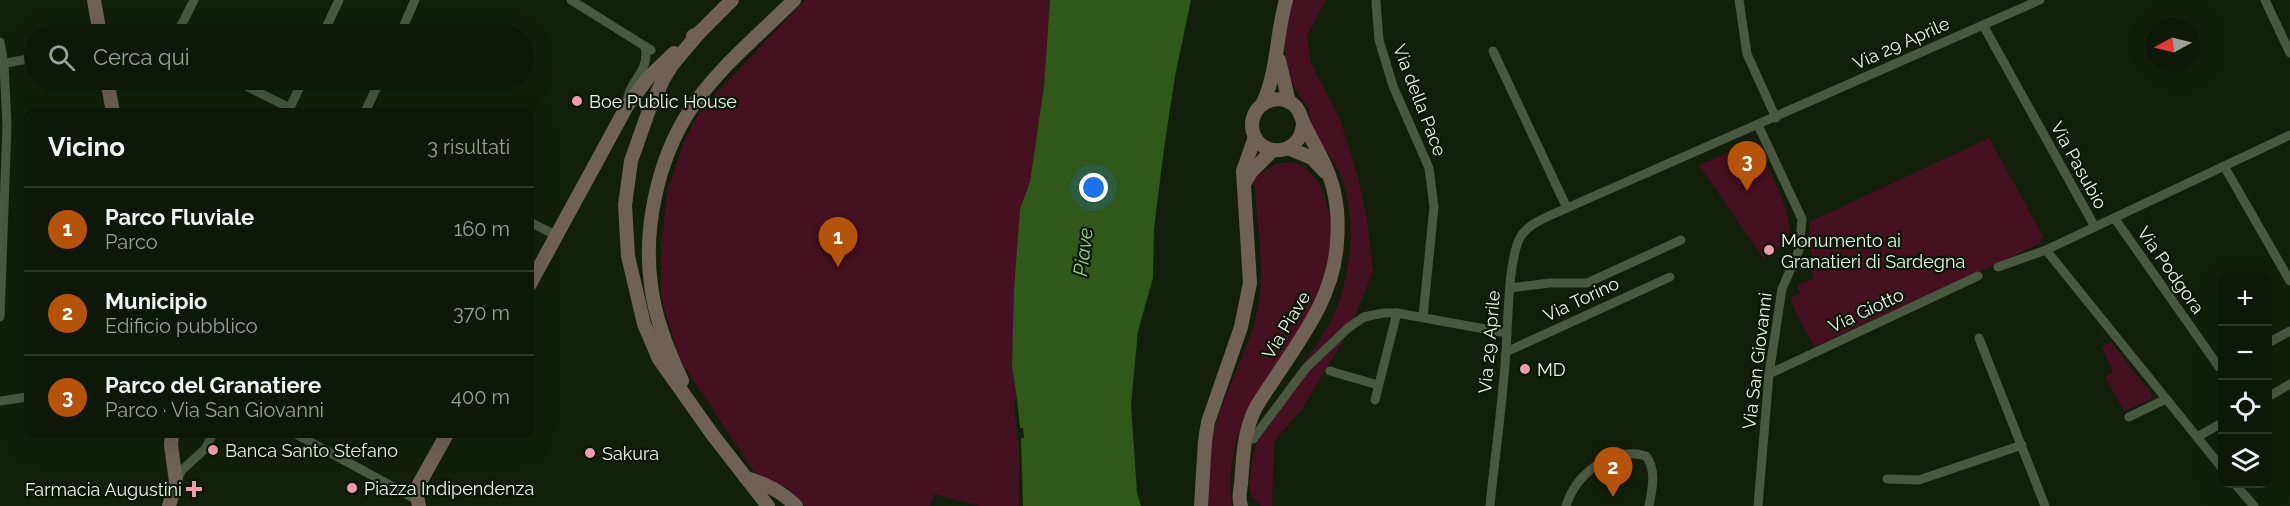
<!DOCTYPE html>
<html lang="it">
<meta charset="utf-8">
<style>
body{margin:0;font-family:Raleway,sans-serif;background:#1c2516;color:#f1f3f6}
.controls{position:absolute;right:18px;bottom:18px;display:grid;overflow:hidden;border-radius:12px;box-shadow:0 6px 24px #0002}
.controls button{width:54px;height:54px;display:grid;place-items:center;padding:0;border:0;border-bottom:2px solid #2e3729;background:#0e1808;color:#f1f3f6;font:30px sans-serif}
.compass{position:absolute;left:2146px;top:18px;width:54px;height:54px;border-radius:50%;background:#0e1808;box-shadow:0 6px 24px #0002;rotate:263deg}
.you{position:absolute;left:1094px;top:188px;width:21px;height:21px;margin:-15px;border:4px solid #fff;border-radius:50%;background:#1a73e8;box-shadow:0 0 0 9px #1a73e833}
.badge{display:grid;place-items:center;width:39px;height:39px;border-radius:50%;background:#b45309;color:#fff;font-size:20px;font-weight:700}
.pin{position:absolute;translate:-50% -50px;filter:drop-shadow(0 2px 3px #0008)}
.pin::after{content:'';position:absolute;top:32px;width:21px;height:18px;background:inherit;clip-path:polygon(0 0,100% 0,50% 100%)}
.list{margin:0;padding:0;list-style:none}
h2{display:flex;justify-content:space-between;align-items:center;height:78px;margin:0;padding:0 24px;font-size:26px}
h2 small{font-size:20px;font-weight:400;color:#9ba09c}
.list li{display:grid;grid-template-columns:39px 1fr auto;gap:18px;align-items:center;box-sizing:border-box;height:84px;padding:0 24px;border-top:2px solid #2e3729}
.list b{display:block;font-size:22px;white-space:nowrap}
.list p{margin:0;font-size:20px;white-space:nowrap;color:#9ba09c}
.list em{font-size:20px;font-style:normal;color:#9ba09c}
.icon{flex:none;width:33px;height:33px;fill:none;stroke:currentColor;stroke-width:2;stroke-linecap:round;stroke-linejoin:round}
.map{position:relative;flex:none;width:2290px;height:506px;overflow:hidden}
.search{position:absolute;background:#0e1808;box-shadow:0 6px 24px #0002;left:24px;top:24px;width:510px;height:66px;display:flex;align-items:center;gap:15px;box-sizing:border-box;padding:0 21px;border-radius:33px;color:#9ba09c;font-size:22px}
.panel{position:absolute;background:#0e1808;box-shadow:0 6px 24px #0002;left:24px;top:108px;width:510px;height:330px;border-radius:12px}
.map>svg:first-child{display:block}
.green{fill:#451020}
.water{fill:#2f5819}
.pier{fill:#12200b}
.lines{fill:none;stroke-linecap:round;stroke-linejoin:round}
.street{stroke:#485841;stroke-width:9}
.secondary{stroke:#6f6156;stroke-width:14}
.poi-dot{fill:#f29aad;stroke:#091704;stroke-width:2}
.labels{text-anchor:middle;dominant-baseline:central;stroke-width:4.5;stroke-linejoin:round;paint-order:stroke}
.street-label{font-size:18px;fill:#edf7e9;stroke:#091704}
.poi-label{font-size:18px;fill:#edf7e9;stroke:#091704;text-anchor:start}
.water-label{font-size:20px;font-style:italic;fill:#9ad67e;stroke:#091704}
</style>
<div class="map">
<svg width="2290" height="506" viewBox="0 0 2290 506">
<rect width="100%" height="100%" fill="#12200b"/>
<g class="green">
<polygon points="805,0 1050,0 1044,86 1030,182 1020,209 1012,366 1017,398 1013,399 1019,457 1019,506 980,506 934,494 930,506 804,506 789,489 754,472 680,360 661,298 661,244 668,188 684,142 702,108"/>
<path d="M1292 0H1326L1307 35 1311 63 1340 119 1358 177 1367 220 1373 271 1349 331 1302 409 1274 442 1272 506H1261C1257 502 1252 498 1250 492 1248 485 1250 477 1251 470 1258 397 1326 356 1343 289 1352 253 1355 213 1341 177 1335 160 1321 146 1313 130 1310 122 1311 112 1306 104 1303 98 1298 95 1295 89 1288 73 1283 48 1284 31 1285 21 1289 10 1292 0Z"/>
<polygon points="1989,138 2044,238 2040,240 2041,243 1814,347 1794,309 1790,297 1800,294 1797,285 1813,279 1809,222"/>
<path d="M1755 141C1764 159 1800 225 1786 242 1781 248 1770 253 1763 258L1699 165Z"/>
<path d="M1291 162C1309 166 1318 179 1324 195 1332 217 1332 236 1328 258 1327 267 1326 276 1324 285 1310 336 1263 373 1243 421 1232 448 1228 477 1232 506H1208C1209 479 1208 450 1216 424 1228 383 1252 345 1259 302 1265 266 1256 216 1254 178L1276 164Z"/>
<polygon points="2111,342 2152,395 2150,400 2124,411 2105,377 2113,372 2102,347"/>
</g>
<polygon class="water" points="1050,0 1191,0 1175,76 1164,149 1154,228 1153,278 1138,331 1131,404 1137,493 1141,506 1019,506 1019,457 1013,399 1017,398 1012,366 1014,290 1020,209 1030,182 1044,86"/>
<polygon class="pier" points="1017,398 1020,428 1023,428 1024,438 1021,438 1023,506 1019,506 1019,457 1013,399"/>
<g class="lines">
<g class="street">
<polyline points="571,0 651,50"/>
<polyline points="1739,0 1747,54 1776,118"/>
<polyline points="2265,0 2290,53"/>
<polyline points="1376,2 1379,40 1393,86 1429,168 1434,207 1423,317"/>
<polyline points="1983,25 2095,227"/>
<polyline points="177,34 194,0"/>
<polyline points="323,34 339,0"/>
<polyline points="400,34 415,0"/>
<polyline points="0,42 4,64 7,126 0,317"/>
<polyline points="1493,51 1567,208"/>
<polyline points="0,64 34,58"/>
<polyline points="234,80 290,108"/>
<path d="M627 106C626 81 651 74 645 46"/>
<polyline points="288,112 303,80"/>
<polyline points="365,112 380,80"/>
<polyline points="1758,125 1802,219 1799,250 1782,289 1769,374 1758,506"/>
<polyline points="2224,166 2290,281"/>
<polyline points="2115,219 2219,367 2222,366"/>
<polyline points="530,222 557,236"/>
<polyline points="1998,267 2046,250"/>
<polyline points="1510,288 1550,283 1587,283 1681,240"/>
<polyline points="1979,338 2045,506"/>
<polyline points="2268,343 2290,331"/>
<polyline points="1506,352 1670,277"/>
<polyline points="1330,371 1378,385"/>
<polyline points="1769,374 1978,276"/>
<polyline points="2268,397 2290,384"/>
<polyline points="1375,400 1397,313"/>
<polyline points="0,401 28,397"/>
<polyline points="2129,417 2166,399"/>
<polyline points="296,434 417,500"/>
<polyline points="2197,437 2222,423"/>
<polyline points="1253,439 1306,368 1348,328 1364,317 1383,313 1397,313 1507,333"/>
<polyline points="2222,468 2046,250 2290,135"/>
<polyline points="1887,479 1919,480 2022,445"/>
<polyline points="176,481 182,470 205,449 213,434"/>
<polyline points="2235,484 2254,506"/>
<path d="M1490 506C1495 454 1503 402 1506 350 1508 324 1508 257 1521 236 1530 222 1552 215 1567 208L2040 0"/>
<path d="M1566 506C1576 474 1611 446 1646 456 1657 470 1652 490 1649 506"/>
</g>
<g class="secondary">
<polyline points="94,0 100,34"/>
<polyline points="699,33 672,65 664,78 649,110 631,161 625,205 628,256 644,324 659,359 712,434 768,506"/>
<polyline points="693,36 699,33 732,0"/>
<polyline points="1279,60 1289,102"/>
<polyline points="107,80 113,112"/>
<path d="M1263 103C1278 70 1276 35 1286 0"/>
<polyline points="1288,148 1312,158 1325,172"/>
<polyline points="1244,184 1251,172 1273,150"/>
<polyline points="530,284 627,106 648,78 674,53"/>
<path d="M682 381C668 350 655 319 651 285 643 228 658 159 690 110 718 68 759 35 794 0"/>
<path d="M746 478C766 484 781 491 796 506"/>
<polyline points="169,506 176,482 171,445 172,434"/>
<polyline points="419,506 416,492 419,484 447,434"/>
<polyline points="1201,506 1205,441 1208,422 1241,327 1250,283 1243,171 1255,137"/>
<path d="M1241 506C1238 498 1240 492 1241 484 1243 461 1243 439 1252 416 1256 404 1266 392 1273 381 1301 338 1334 297 1337 242 1338 228 1338 211 1335 197 1331 171 1316 149 1305 126 1301 119 1301 112 1295 106 1287 98 1274 97 1265 103 1257 107 1252 116 1252 125 1253 159 1302 159 1303 123"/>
</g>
</g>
<g class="poi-dot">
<circle cx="577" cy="101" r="6"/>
<circle cx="1769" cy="250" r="6"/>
<circle cx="1525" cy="369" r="6"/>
<circle cx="213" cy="450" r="6"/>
<circle cx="590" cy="453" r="6"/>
<circle cx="352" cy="488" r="6"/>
<path d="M191 480h6v6h6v6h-6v6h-6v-6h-6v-6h6z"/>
</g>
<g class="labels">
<g class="street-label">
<text transform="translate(1901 43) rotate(-24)">Via 29 Aprile</text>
<text transform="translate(1420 100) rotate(69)">Via della Pace</text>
<text transform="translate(2079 165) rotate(61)">Via Pasubio</text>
<text transform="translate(2171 270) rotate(55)">Via Podgora</text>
<text transform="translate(1581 299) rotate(-25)">Via Torino</text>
<text transform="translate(1866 310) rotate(-25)">Via Giotto</text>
<text transform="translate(1286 325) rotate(-59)">Via Piave</text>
<text transform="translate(1489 342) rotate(-85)">Via 29 Aprile</text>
<text transform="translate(1757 361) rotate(-83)">Via San Giovanni</text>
</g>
<g class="poi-label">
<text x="589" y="101">Boe Public House</text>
<text x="1781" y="240">Monumento ai<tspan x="1781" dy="21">Granatieri di Sardegna</tspan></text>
<text x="1537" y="369">MD</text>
<text x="225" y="450">Banca Santo Stefano</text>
<text x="602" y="453">Sakura</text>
<text x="364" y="488">Piazza Indipendenza</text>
<text x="182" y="489" text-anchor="end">Farmacia Augustini</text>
</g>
<g class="water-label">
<text transform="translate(1083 252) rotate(-83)">Piave</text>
</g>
</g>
</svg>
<div class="controls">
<button>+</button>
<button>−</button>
<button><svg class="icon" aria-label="locate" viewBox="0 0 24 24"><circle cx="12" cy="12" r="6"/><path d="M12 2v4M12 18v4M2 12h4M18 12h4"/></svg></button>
<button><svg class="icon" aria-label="layers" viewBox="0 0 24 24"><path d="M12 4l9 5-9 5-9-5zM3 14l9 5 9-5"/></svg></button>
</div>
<svg class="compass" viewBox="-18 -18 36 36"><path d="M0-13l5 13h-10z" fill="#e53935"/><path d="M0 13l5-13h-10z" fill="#9ba09c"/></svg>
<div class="you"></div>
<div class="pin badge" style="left:838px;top:267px">1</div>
<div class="pin badge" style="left:1613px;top:497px">2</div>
<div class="pin badge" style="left:1747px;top:191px">3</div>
<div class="search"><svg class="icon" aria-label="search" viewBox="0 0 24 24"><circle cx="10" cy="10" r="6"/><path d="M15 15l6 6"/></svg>Cerca qui</div>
<section class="panel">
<h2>Vicino<small>3 risultati</small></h2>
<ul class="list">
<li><span class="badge">1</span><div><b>Parco Fluviale</b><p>Parco</p></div><em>160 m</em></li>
<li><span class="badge">2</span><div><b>Municipio</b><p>Edificio pubblico</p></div><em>370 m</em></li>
<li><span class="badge">3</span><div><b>Parco del Granatiere</b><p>Parco · Via San Giovanni</p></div><em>400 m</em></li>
</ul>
</section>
</div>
